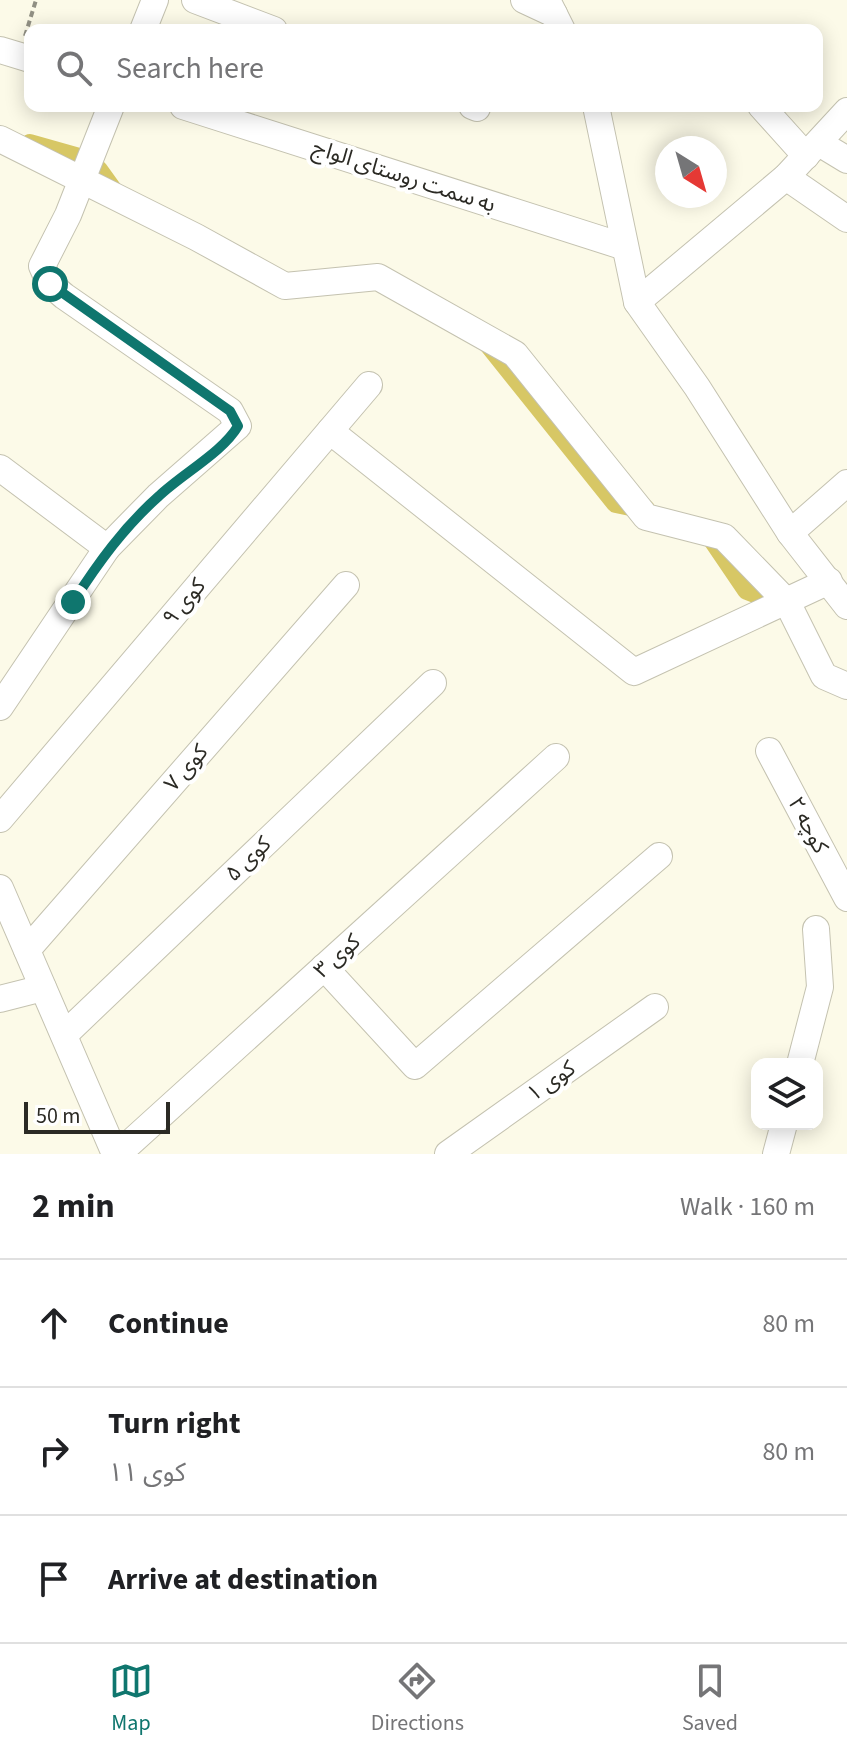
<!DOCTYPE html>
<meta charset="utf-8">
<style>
body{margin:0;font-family:"Source Sans 3","Noto Sans Arabic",sans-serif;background:#f6f6f6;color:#202124}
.controls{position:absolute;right:24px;bottom:24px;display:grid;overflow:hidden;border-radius:16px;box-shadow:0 4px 20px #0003}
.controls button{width:72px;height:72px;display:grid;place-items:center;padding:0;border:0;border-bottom:2px solid #e0e0e0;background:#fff;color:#202124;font:40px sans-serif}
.compass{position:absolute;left:655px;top:136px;width:72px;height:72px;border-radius:50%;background:#fff;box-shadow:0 4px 20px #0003;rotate:143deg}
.scale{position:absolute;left:24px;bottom:20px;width:146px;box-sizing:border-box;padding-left:8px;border:4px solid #2b2a24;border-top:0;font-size:22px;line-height:28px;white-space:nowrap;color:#2b2a24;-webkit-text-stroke:6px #fff;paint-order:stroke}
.stop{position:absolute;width:24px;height:24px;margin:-18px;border:6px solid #0f766e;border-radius:50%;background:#fff}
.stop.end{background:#0f766e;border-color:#fff;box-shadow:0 2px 8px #0008}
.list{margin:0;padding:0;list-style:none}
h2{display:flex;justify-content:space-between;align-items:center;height:104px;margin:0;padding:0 32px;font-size:34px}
h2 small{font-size:26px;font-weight:400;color:#757577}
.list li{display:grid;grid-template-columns:52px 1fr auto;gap:24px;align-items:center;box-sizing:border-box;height:128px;padding:0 32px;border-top:2px solid #e0e0e0}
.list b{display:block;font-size:30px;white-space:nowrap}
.list p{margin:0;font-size:26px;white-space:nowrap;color:#757577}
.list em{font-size:26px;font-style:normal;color:#757577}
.icon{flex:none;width:44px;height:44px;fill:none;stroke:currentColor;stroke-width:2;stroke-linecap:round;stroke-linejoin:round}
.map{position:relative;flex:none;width:847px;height:1154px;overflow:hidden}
.search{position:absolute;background:#fff;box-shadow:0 4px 20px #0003;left:24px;right:24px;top:24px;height:88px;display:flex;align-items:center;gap:20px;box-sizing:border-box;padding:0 28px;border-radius:16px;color:#757577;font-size:30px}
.sheet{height:488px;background:#fff}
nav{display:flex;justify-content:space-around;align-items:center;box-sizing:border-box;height:112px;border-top:2px solid #e0e0e0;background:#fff;font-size:22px;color:#757577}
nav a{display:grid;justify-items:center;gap:4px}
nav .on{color:#0f766e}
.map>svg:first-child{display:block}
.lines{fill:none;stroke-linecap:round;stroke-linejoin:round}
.canal{stroke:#d7c765;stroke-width:20}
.minor-casing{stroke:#c4c2b0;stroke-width:28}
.path{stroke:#919084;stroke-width:4;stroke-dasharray:6 4;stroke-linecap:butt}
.minor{stroke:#fff;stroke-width:26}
.route{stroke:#0f766e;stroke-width:10}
.labels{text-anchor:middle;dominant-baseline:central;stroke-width:8;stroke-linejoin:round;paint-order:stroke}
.street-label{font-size:22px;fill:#2b2a24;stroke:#fff}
</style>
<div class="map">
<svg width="847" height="1154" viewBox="0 0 847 1154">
<rect width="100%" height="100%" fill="#fcfae8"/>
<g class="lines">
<g class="canal">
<polyline points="30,144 76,157 98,170 116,195"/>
<polyline points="487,342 616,503 645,509"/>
<polyline points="707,531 747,590 789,606"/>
</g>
<defs>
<g id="minor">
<polyline points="195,0 274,30"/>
<polyline points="524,0 554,14"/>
<polyline points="547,0 562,30"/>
<polyline points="143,30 155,0"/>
<polyline points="0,50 30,59"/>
<polyline points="183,106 625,247"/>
<polyline points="472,106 477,108"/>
<polyline points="596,106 637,302 697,387 790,533 847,606"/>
<polyline points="761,106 806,156"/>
<polyline points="0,139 196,237 285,286 378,277 515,354 646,517 724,537 787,602 824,676 847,686"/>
<polyline points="819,143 847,160"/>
<polyline points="786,177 847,219"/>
<polyline points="637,302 786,177 847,111"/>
<polyline points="330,431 634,672 829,581"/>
<polyline points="0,468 107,548"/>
<polyline points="790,533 847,483"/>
<polyline points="0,707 107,548 158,496 238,426 230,411 64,296 50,284 42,266 68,215 111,106"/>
<polyline points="769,751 847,898"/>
<polyline points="0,819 369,385"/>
<polyline points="0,888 115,1154"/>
<polyline points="27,950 346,585"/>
<polyline points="324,967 415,1066 659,856"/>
<polyline points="0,999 43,988"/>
<polyline points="64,1035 433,683"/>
<polyline points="800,1064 820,987 816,929"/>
<polyline points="118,1154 556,757"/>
<polyline points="448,1154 655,1007"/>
<polyline points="776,1154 784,1124"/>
</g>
</defs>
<use href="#minor" class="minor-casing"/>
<polyline class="path" points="25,36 36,0"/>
<use href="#minor" class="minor"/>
</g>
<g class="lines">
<path class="route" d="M50 284 230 411 238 426C223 452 182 474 159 496 124 527 98 563 73 602"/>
</g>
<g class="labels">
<g class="street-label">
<text transform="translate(404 176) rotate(18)">به سمت روستای الواج</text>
<text transform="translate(184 602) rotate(-50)">کوی ۹</text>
<text transform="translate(186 768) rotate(-49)">کوی ۷</text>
<text transform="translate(808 825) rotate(62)">کوچه ۲</text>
<text transform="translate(248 859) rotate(-44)">کوی ۵</text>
<text transform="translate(337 956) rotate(-42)">کوی ۳</text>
<text transform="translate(551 1081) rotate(-35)">کوی ۱</text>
</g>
</g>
</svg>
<div class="controls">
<button><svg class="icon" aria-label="layers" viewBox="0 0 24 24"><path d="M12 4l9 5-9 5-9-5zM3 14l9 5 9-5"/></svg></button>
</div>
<svg class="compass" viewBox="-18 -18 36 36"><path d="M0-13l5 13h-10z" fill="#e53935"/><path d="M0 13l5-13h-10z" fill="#757577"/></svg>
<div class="scale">50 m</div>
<div class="stop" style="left:50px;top:284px"></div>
<div class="stop end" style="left:73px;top:602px"></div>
<div class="search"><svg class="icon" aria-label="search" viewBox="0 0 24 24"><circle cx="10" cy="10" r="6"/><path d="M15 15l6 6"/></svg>Search here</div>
</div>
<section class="sheet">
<h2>2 min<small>Walk · 160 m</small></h2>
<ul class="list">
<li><svg class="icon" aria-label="ahead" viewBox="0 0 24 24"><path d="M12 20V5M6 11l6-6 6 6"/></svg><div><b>Continue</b></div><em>80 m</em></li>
<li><svg class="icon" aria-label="right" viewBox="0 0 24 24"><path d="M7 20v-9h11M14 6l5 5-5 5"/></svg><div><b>Turn right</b><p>کوی ۱۱</p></div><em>80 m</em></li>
<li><svg class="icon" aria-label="arrive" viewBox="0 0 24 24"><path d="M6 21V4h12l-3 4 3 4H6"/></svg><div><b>Arrive at destination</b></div></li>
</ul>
</section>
<nav>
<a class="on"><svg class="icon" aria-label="map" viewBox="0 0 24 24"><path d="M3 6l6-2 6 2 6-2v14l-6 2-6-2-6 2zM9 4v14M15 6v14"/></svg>Map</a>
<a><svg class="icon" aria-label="directions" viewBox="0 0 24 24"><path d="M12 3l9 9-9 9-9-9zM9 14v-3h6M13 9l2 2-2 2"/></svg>Directions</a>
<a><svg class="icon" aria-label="saved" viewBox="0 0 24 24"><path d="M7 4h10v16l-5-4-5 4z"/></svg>Saved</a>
</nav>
